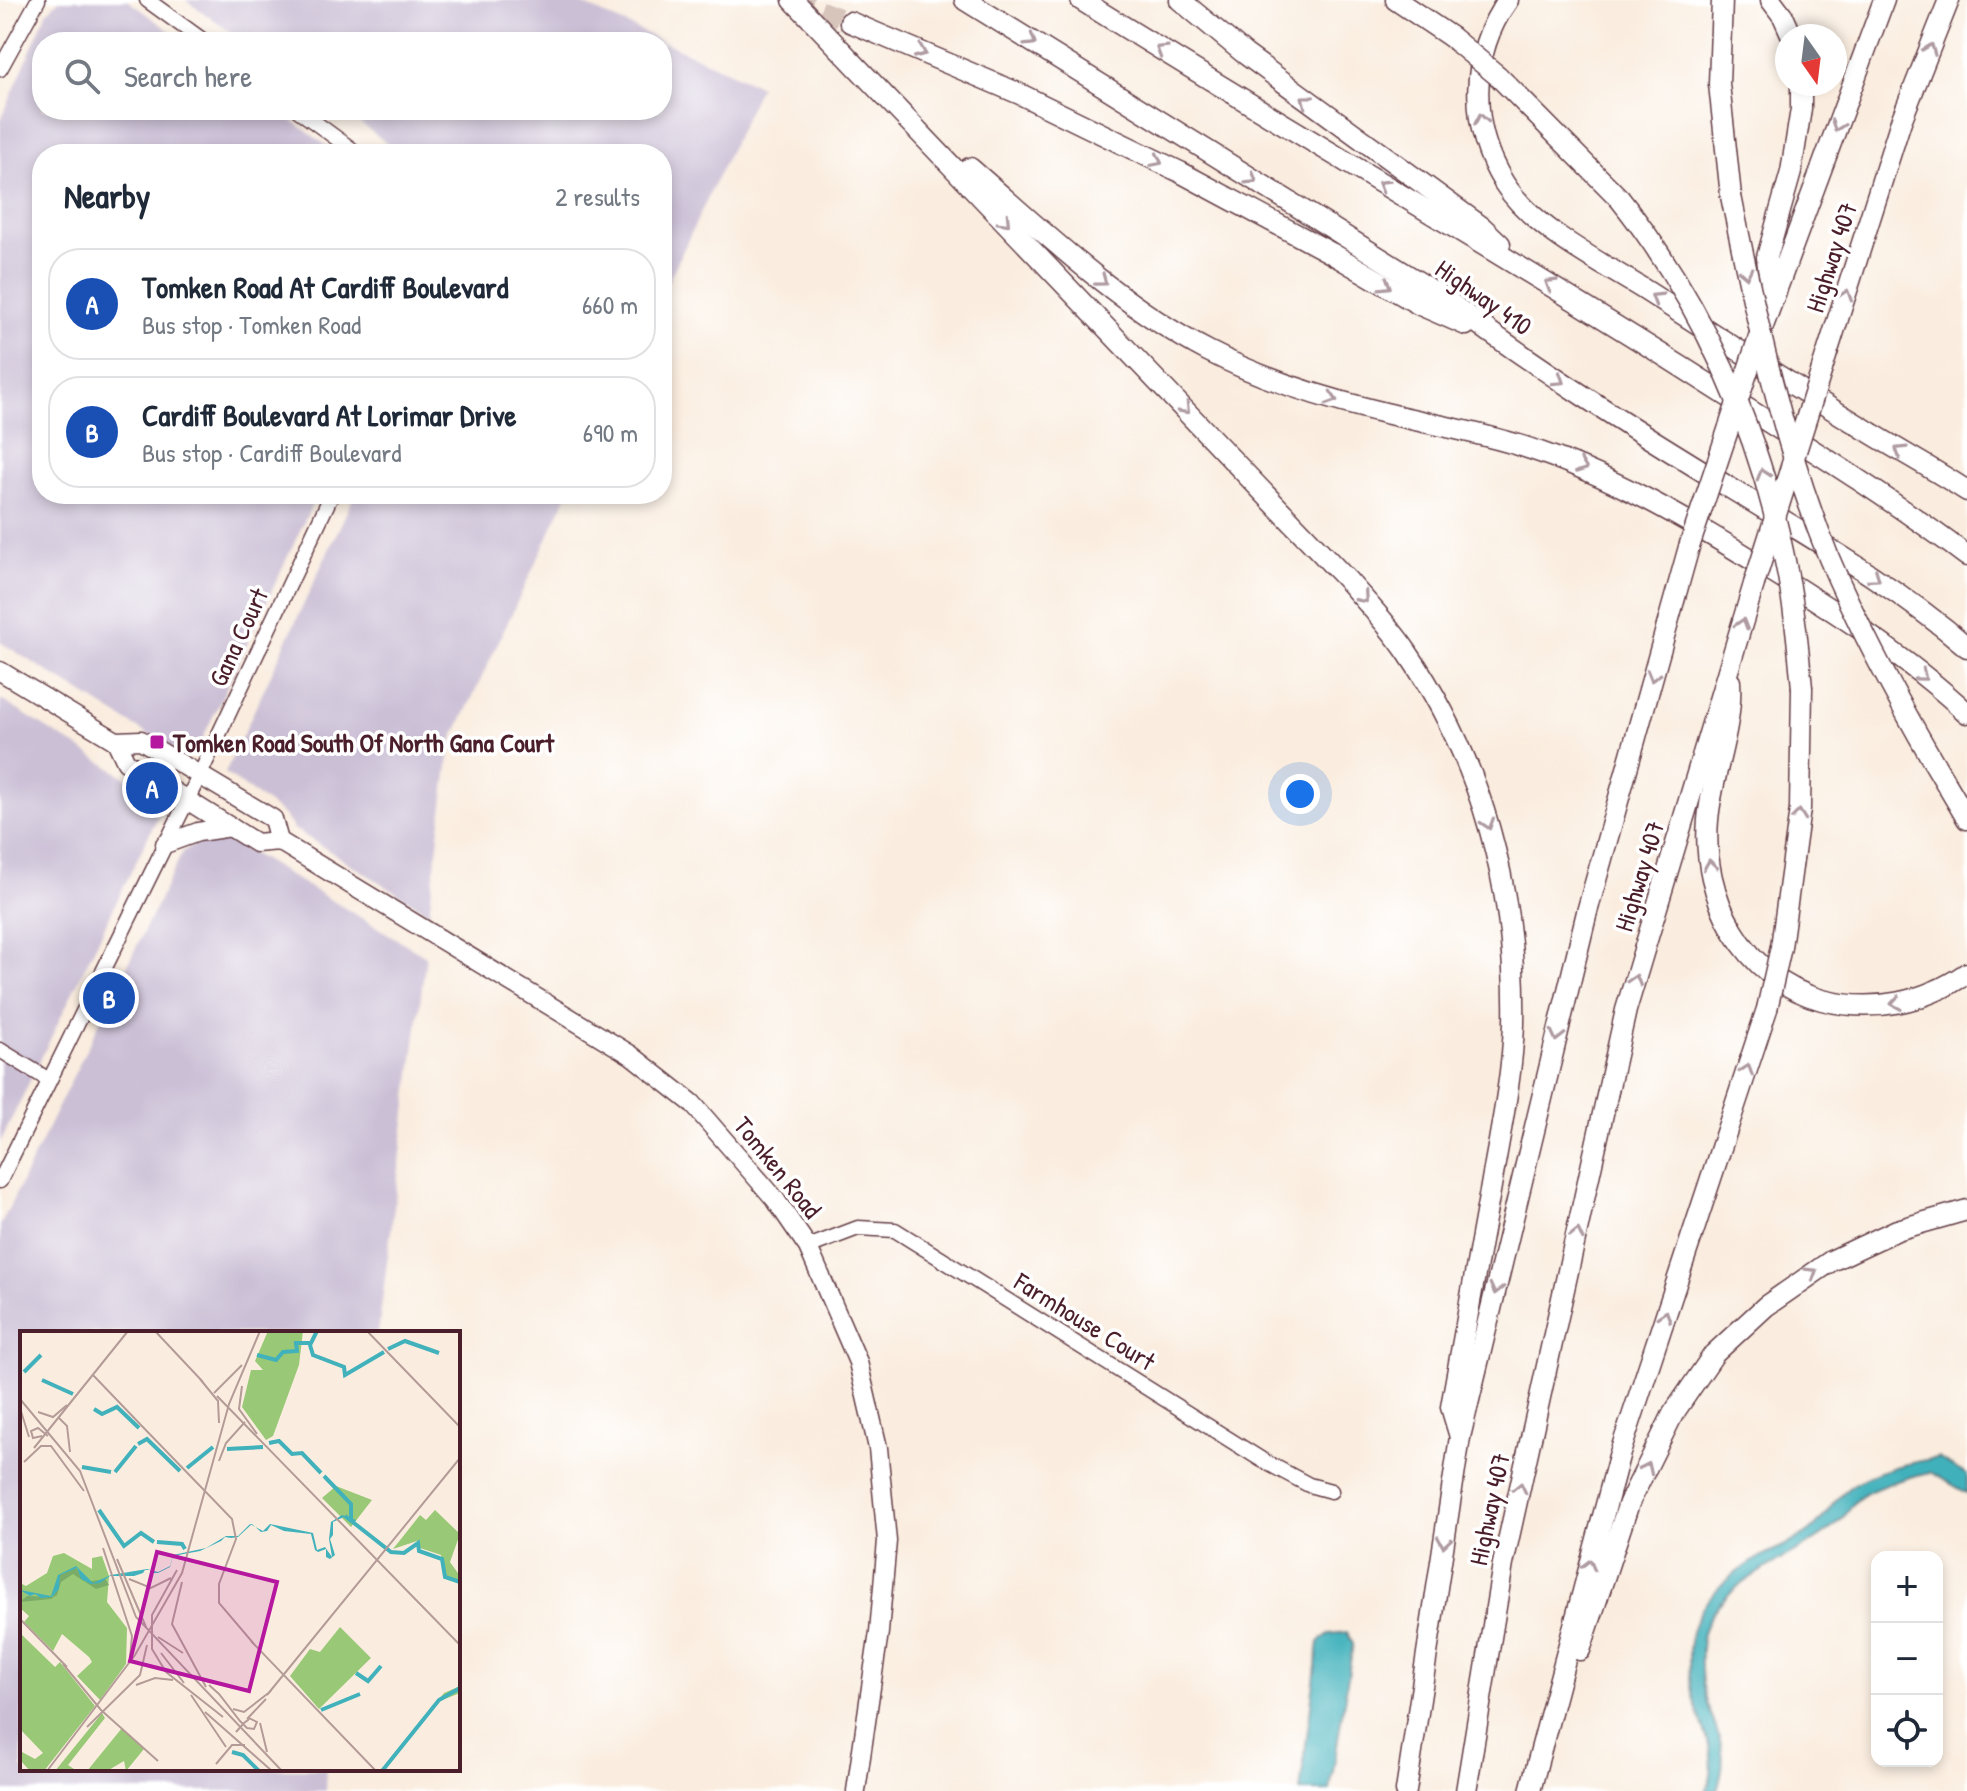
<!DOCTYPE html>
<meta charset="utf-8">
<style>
body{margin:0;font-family:"Patrick Hand",sans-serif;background:#f2f2f3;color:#1f2937}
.controls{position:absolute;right:24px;bottom:24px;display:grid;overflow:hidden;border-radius:16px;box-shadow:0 4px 12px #0003}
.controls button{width:72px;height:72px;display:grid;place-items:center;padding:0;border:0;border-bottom:2px solid #e0e1e3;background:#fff;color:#1f2937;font:40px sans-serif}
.compass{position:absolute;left:1775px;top:24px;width:72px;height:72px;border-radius:50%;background:#fff;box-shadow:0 4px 12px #0003;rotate:166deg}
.you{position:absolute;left:1300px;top:794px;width:28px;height:28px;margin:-20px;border:6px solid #fff;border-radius:50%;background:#1a73e8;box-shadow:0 0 0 12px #1a73e833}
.badge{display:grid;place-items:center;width:52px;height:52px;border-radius:50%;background:#b5179e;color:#fff;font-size:26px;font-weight:700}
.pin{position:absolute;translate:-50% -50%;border:4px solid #fff;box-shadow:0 2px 8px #0006}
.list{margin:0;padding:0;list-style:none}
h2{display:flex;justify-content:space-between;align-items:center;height:104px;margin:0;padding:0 32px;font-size:34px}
h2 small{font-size:26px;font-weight:400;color:#747a83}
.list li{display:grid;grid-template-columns:52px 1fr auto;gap:24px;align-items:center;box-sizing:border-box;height:112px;margin:0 16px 16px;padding:0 16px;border:2px solid #e0e1e3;border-radius:32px}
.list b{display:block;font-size:30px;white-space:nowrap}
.list p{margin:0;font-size:26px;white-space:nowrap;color:#747a83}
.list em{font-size:26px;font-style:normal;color:#747a83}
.icon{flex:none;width:44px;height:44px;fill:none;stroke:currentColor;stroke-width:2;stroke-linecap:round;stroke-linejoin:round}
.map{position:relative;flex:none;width:1967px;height:1791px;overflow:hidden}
.search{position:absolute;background:#fff;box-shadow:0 4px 12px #0003;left:32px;top:32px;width:640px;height:88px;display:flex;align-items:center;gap:20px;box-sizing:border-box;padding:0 28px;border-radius:32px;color:#747a83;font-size:30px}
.panel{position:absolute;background:#fff;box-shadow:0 4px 12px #0003;left:32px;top:144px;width:640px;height:360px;border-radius:32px}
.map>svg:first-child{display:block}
.industrial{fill:#cbbfd5}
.water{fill:#41b1bb;stroke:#466873;stroke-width:2}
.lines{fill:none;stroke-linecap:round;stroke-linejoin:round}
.highway-tunnel{stroke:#d7c4bb;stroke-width:20;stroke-dasharray:20 10;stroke-linecap:butt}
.minor-casing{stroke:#643e46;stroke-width:17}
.major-casing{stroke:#643e46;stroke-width:21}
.highway-casing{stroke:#643e46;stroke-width:23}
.minor{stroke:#fff;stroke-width:14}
.major{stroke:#fff;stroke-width:18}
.highway{stroke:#fff;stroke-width:20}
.highway-bridge-casing{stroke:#643e46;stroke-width:23;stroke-linecap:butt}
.highway-bridge{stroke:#fff;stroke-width:20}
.oneway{stroke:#ae9aa0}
.poi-dot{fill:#b5179e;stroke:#fff;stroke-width:3}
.labels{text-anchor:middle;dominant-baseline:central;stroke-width:7;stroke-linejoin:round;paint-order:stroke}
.street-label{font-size:26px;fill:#4a1f2b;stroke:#fff}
.poi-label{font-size:26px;font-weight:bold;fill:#4a1f2b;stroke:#fff;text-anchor:start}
.inset-river{fill:none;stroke:#41b1bb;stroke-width:4}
.inset-road{fill:none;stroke:#b49b97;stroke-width:2}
.view{fill:#b5179e;fill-opacity:0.15;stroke:#b5179e;stroke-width:4}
.inset-edge{fill:none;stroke:#4a1f2b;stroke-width:4}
</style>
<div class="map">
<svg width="1967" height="1791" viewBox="0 0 1967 1791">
<rect width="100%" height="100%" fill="#fff"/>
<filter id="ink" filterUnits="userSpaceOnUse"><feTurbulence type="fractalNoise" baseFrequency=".0125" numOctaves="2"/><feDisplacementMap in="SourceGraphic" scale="16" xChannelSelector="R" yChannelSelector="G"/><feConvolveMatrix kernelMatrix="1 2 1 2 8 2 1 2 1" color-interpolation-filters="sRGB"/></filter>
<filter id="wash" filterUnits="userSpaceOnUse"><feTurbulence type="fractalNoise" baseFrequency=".006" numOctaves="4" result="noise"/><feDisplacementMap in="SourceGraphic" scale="32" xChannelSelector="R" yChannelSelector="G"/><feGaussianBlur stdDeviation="1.8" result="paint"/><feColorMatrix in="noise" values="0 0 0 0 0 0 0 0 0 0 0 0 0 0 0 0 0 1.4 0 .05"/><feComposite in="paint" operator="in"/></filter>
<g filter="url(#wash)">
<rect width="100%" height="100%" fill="#faeddf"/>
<g class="industrial">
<polygon points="59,0 127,0 185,42 42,42 42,110 278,110 338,154 42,154 42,494 317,494 201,742 173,750 0,642 0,122 47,12"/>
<polygon points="185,0 573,0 760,86 662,295 662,154 401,154 343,110 662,110 662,42 245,42"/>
<polygon points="355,494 568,494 451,743 429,913 294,829 284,815 225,773"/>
<polygon points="0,699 151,793 158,816 0,1143"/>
<polygon points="206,838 229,840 426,956 378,1333 22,1333 22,1769 327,1769 325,1791 0,1791 0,1226 183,851"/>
</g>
<g class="water">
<path d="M1938 1458 1967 1475V1493L1930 1472C1909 1477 1887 1483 1867 1493 1850 1502 1850 1512 1838 1523 1796 1562 1703 1581 1701 1649 1701 1661 1700 1675 1703 1686 1711 1729 1733 1743 1717 1791H1706C1721 1759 1702 1729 1693 1697 1690 1686 1689 1661 1689 1649 1692 1606 1726 1576 1762 1556 1777 1548 1797 1542 1810 1531 1825 1520 1832 1501 1846 1490 1870 1470 1908 1463 1938 1458Z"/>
<polygon points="1347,1632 1353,1644 1330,1791 1300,1791 1319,1642 1329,1634"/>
</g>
</g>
<g filter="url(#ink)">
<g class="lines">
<polyline class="highway-tunnel" points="792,0 850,22"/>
<defs>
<g id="minor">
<polyline points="147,0 205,42"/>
<polyline points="0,69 38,0"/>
<polyline points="298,110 358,154"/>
<polyline points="0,1050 49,1080"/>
<polyline points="0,1181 204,766 332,494"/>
<polyline points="808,1247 858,1228 895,1230 1262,1460 1309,1485 1331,1491"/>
</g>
<g id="major">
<polyline points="0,671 116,741 141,740 273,819 279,841"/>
<polyline points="116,741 126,762 256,843 279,841 631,1055 692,1103 775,1199 808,1247 858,1362 878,1448 887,1541 879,1632 856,1791"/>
<polyline points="165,844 198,832 231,827"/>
</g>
<g id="highway">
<path d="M793 0 1349 582C1369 605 1390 627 1407 652 1482 762 1517 892 1514 1024 1512 1079 1500 1133 1491 1186 1478 1260 1464 1333 1451 1407L1460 1437"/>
<path d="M965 0 1441 296C1534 367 1635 430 1735 491 1815 540 1896 586 1967 647"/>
<path d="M1081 0C1281 125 1485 243 1685 369 1780 430 1877 488 1967 556"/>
<polyline points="1180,0 1245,54 1482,227 1500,244"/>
<polyline points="1396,0 1451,37"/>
<path d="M1508 0C1469 54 1469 127 1504 183 1533 229 1602 263 1648 292 1718 337 1787 382 1858 425 1894 448 1932 468 1967 491"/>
<polyline points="1722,0 1719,84 1731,196"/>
<polyline points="1771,0 1783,16 1792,36"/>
<polyline points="850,22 1020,94 1180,172 1331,253 1420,305 1466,325"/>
<polyline points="1498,76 1619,198"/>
<path d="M970 168C1045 233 1119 305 1208 351 1260 378 1316 396 1373 410 1423 423 1475 431 1525 447 1614 476 1688 520 1767 569 1836 612 1907 657 1967 713"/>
<polyline points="1771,296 1767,257 1791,172 1801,109 1801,84"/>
<polyline points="1759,337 1884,0"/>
<polyline points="1822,369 1901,121 1949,0"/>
<path d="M1730 682C1733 729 1712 773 1708 820 1701 897 1744 979 1822 1000 1873 1013 1924 1003 1967 973"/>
<polyline points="1934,763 1967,819"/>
<polyline points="1781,947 1800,809 1802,688"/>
<polyline points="1580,1650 1629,1503 1673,1414 1714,1354 1766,1306 1831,1261 1897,1230 1967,1210"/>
<polyline points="1406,1791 1460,1437 1587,912 1689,547"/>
<polyline points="1466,1791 1503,1564 1626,1010 1754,584"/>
<polyline points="1530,1791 1619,1456 1767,1009"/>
</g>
</defs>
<use href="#minor" class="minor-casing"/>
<use href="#major" class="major-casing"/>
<use href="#highway" class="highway-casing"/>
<use href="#minor" class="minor"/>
<use href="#major" class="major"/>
<use href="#highway" class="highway"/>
<defs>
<g id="highway-bridge">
<polyline points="1451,37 1498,76"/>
<path d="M1731 196C1756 319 1782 442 1829 558 1859 629 1896 697 1934 763"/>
<path d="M1619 198C1702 302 1759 430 1785 561 1794 603 1798 645 1802 688"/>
<polyline points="1689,547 1759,337"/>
<polyline points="1754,584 1822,369"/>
<polyline points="1767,1009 1781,947"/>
</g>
</defs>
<use href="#highway-bridge" class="highway-bridge-casing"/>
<use href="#highway-bridge" class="highway-bridge"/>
</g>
<defs><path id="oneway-chevron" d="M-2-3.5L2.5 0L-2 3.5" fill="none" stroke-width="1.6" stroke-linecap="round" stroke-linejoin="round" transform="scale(2)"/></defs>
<g class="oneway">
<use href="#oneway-chevron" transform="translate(1031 41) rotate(32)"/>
<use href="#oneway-chevron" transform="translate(1930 49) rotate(-68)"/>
<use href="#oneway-chevron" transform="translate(1161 50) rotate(-148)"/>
<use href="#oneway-chevron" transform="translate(921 52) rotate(23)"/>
<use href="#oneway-chevron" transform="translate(1306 100) rotate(-143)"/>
<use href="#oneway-chevron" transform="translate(1481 119) rotate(-100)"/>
<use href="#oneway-chevron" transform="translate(1837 126) rotate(110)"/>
<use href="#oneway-chevron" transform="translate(1157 161) rotate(26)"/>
<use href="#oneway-chevron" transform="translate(1252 179) rotate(32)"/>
<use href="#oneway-chevron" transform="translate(1383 185) rotate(-149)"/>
<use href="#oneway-chevron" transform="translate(1005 221) rotate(46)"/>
<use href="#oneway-chevron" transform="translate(1746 273) rotate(78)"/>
<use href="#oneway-chevron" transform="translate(1102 281) rotate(37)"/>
<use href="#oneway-chevron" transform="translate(1550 284) rotate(-148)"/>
<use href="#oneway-chevron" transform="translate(1386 285) rotate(31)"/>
<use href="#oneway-chevron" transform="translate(1846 295) rotate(-72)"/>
<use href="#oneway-chevron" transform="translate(1656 298) rotate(-148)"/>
<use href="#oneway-chevron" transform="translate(1559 380) rotate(33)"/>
<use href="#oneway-chevron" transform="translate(1332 399) rotate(17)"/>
<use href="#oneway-chevron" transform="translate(1185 409) rotate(46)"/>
<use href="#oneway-chevron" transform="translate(1900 451) rotate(-149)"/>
<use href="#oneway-chevron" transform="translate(1582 467) rotate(21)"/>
<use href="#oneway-chevron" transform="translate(1763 474) rotate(-106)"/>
<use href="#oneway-chevron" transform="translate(1875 577) rotate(35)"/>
<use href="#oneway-chevron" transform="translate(1363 598) rotate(49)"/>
<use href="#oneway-chevron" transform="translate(1742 624) rotate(-73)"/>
<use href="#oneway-chevron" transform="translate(1653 676) rotate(106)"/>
<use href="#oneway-chevron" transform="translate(1922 676) rotate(39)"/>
<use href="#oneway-chevron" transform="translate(1799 815) rotate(-84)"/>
<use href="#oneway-chevron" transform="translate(1488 824) rotate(72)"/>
<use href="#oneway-chevron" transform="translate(1710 865) rotate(-98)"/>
<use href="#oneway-chevron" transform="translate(1635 980) rotate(-73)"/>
<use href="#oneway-chevron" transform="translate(1896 1003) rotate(171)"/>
<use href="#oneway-chevron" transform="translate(1557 1036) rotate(104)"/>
<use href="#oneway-chevron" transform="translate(1747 1070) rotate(-72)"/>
<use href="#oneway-chevron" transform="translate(1577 1234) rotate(-77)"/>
<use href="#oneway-chevron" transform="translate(1812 1273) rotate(-32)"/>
<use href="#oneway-chevron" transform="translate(1496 1289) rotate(104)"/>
<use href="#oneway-chevron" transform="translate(1665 1316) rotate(-72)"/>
<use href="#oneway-chevron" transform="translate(1647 1468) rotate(-64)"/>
<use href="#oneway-chevron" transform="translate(1520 1488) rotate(-77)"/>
<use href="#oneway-chevron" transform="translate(1444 1542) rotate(99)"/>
<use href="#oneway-chevron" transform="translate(1589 1565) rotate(-75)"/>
</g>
</g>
<rect class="poi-dot" x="149" y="734" width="16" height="16" rx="4"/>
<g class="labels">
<g class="street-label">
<text transform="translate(1831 257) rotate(-72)">Highway 407</text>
<text transform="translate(1484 297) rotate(35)">Highway 410</text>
<text transform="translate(238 637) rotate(-65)">Gana Court</text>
<text transform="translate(1639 876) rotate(-73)">Highway 407</text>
<text transform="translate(778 1167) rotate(51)">Tomken Road</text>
<text transform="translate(1085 1321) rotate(32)">Farmhouse Court</text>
<text transform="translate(1489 1509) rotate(-78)">Highway 407</text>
</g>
<g class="poi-label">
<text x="173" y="742">Tomken Road South Of North Gana Court</text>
</g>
</g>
<g transform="translate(20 1331)">
<rect width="440" height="440" fill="#faeddf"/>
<path d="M248 0H283L279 34 253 105 246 109 222 76 231 39H243L235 30ZM316 155 352 169 331 196 302 167ZM415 179 440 203 430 231 440 245V249L424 245 421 224 400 217 397 210 373 218 400 184 406 189ZM44 222 72 238V227L82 225 89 245 87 271 107 297 106 333 80 369 57 345 72 331 69 326 42 303 33 320 4 291 9 285 0 277V252L6 255 27 242 33 225ZM320 296 351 327 299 378 270 345 290 318 300 321ZM0 302 35 336 40 331 75 375 24 440H10L1 430 2 421 15 428 23 422 0 398ZM440 355V362L420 370 360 440 424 362ZM82 382 85 387 48 434 57 440H35ZM102 397 124 418 106 440 104 430 87 440H67Z" fill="#99c876"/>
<path d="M56 237 66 251 85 248 89 254 76 258 53 243 41 251 37 264 31 268 0 271 7 265 33 266 40 244Z" fill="#7aac67"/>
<path d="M322 184 336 189 335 191 324 186 313 191V204L310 208 315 224 310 228 306 226V218L298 221 295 219 291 203 264 200 251 194 247 200 241 201 232 193 218 206 211 207 205 206 201 210 180 220 153 225 150 236 138 242H134L130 239H125L123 242 114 245H90L80 252 71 253 61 248 57 237 40 244 39 258 32 266 21 267 15 263 10 265 0 259 31 265 38 244 56 235 73 252 91 244 127 238 138 241 150 235 153 224 186 217 206 205H218L230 193 243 200 250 193 293 202 297 219 305 216 312 226 309 208 311 191Z" fill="#41b1bb"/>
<path class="inset-river" d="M297 0 290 14 293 24 324 36 325 44 364 21M368 18 385 10 419 22M237 24 256 29 263 21 277 20 276 12H291M4 41 21 24M22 49 53 63M74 78 82 83 97 76 119 97M249 112 259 110 272 123 282 122 301 142M118 113 127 108 160 140M207 118 243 116M62 136 91 141M167 137 193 116M95 141 116 115M304 145 331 173V188M79 179 104 215 121 202 134 211M325 185 371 221 384 222 398 212 399 220 422 228 425 246 440 251M137 211 162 213 165 218M336 342 348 350 361 335M301 379 340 363M212 421 223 424 239 440M362 440 419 369 440 357"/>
<path class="inset-road" d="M135 0 183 51M347 0 440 96M72 43 120 93M180 48 198 70 199 92M222 55 219 78 237 103M194 62 222 34M197 65 440 314M0 68 60 140 116 286 262 440M0 77 9 106M18 81 33 86 47 74M38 86 47 95 50 121M119 92 212 188 216 208 199 253V272L234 313M22 105 13 107 11 100 18 97 28 105M14 117 108 0M199 130 206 112 225 91M4 131 21 115H31L64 160M83 217 112 305 110 326M97 228 126 296M157 239 132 284V318L146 341 203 386M109 248 131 257 151 247M162 251 152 293 186 356M0 288 47 336M138 306 163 322M231 310 356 440M141 322 164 352M43 333 81 379 138 430M116 354 135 347 153 349M189 354 199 363 220 390 227 397 234 398 237 391 229 387 228 389 224 392 216 401M171 364 206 416M247 364 440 127M213 378 224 381 251 360M185 381 252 440M227 388 246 368M240 392 247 421M67 396 120 344 127 314M196 433 212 414H225M27 440 115 324 162 242 209 73 240 0"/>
<path class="view" d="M137 221 257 251 229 360 110 330Z"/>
<rect width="440" height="440" class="inset-edge"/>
</g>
</svg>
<div class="controls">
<button>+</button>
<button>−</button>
<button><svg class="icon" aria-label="locate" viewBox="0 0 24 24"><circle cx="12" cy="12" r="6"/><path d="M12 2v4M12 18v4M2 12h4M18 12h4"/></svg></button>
</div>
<svg class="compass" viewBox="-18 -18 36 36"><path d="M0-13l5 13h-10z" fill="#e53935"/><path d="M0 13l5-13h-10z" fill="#747a83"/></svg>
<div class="you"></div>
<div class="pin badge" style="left:152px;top:788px;background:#1a4fb4">A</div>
<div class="pin badge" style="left:109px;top:998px;background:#1a4fb4">B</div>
<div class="search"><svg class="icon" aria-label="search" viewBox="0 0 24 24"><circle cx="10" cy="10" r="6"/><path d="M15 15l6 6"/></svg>Search here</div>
<section class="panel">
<h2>Nearby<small>2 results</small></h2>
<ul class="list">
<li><span class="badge" style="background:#1a4fb4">A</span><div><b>Tomken Road At Cardiff Boulevard</b><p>Bus stop · Tomken Road</p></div><em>660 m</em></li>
<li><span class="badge" style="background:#1a4fb4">B</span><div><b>Cardiff Boulevard At Lorimar Drive</b><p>Bus stop · Cardiff Boulevard</p></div><em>690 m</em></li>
</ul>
</section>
</div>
